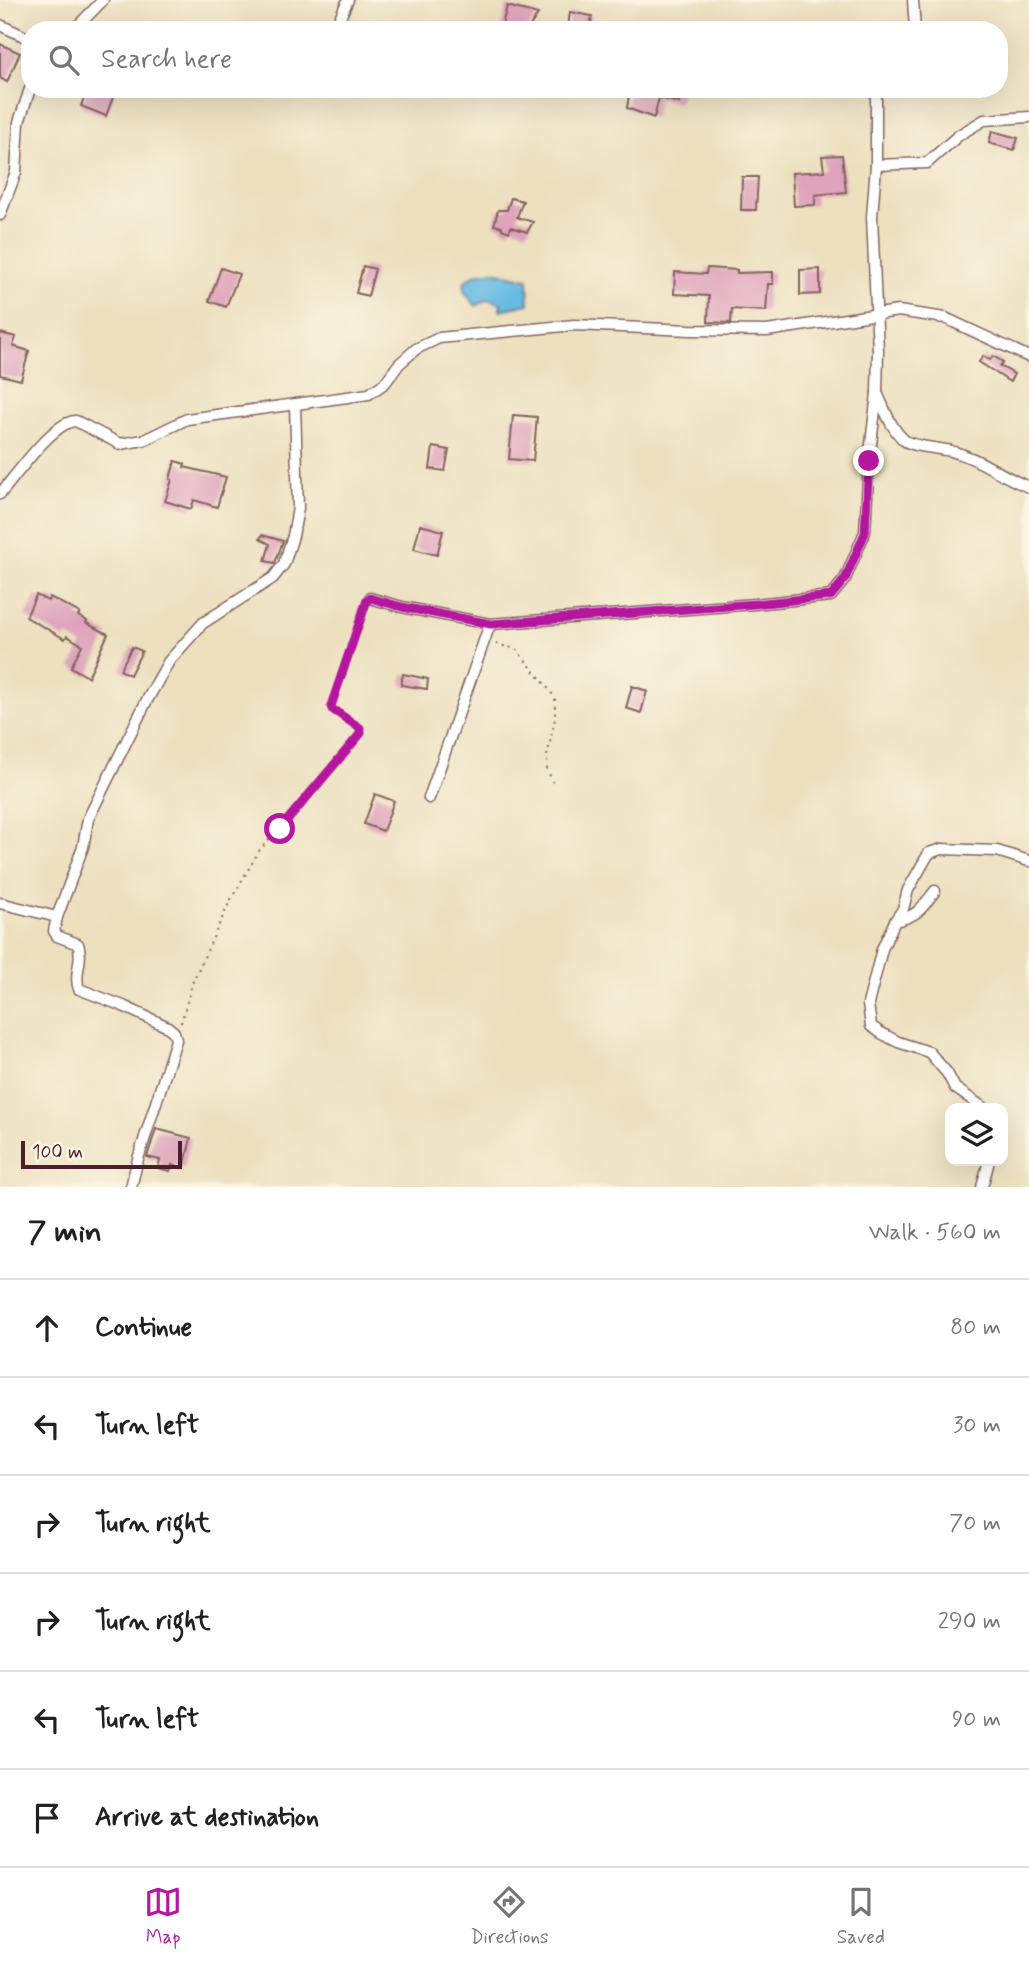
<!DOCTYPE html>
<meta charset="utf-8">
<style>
body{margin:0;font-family:Mynerve,sans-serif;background:#f6f6f6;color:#202124}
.controls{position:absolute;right:21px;bottom:21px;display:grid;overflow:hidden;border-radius:14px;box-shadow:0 7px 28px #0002}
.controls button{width:63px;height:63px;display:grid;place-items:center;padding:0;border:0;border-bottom:2px solid #e0e0e0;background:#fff;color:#202124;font:35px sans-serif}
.scale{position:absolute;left:21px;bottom:18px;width:161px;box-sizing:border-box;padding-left:7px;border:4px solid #4a1f2b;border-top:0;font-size:19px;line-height:24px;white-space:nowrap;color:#4a1f2b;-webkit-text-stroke:5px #fcf5e5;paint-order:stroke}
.stop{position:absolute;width:21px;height:21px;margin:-16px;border:5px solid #b5179e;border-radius:50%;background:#fff}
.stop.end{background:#b5179e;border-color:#fff;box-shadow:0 2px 7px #0008}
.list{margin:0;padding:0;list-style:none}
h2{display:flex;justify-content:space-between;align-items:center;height:91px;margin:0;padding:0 28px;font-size:30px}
h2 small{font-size:23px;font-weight:400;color:#757577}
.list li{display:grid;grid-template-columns:46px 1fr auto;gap:21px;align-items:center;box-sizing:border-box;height:98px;padding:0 28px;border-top:2px solid #e0e0e0}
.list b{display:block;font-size:26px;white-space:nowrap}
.list em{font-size:23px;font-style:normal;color:#757577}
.icon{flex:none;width:38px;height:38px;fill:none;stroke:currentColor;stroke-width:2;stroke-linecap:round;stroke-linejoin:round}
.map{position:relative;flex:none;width:1029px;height:1187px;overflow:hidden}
.search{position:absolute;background:#fff;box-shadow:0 7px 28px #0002;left:21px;right:21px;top:21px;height:77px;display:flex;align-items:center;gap:18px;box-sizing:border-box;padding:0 24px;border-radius:28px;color:#757577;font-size:26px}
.sheet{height:679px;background:#fff}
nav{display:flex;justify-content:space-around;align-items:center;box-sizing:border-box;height:98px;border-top:2px solid #e0e0e0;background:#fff;font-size:19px;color:#757577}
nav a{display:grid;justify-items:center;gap:4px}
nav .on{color:#b5179e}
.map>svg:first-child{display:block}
.water{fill:#68bbe4;stroke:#596d88;stroke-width:2}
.building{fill:#dfa4bc}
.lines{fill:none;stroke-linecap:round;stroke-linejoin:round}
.minor-casing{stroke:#83635f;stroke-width:13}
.path{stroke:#83635f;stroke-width:2;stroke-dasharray:2 5;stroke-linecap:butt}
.minor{stroke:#fff;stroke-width:10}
.route{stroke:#b5179e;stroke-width:9}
</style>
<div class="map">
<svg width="1029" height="1187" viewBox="0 0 1029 1187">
<rect width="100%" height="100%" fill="#fcf5e5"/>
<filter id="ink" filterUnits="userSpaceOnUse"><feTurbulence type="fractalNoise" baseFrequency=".0143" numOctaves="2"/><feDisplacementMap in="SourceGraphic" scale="14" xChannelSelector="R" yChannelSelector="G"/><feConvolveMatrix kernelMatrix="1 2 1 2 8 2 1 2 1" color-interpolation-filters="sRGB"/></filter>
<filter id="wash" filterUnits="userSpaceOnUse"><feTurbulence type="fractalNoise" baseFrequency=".00686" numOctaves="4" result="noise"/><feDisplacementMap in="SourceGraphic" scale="28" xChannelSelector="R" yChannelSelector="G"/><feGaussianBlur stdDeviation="1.57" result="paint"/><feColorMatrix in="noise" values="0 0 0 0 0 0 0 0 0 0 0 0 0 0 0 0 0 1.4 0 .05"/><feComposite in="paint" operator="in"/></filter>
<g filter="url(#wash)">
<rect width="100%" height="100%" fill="#ece0bf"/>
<polygon class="water" points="494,271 528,279 529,304 500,310 501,303 488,299 476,306 464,291 465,281 476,274"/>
<g id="blocks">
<g class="building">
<polygon points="507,6 538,14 527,30 501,29"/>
<polygon points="570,12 592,16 589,30 568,26"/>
<polygon points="0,44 20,53 7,82 0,78"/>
<polygon points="87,89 116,89 106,116 81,106"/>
<polygon points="630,89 683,89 679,103 659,98 654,118 627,108"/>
<polygon points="992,131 1018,138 1014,150 989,143"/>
<polygon points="842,155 846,192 815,195 815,205 794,206 792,173 824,171 822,156"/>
<polygon points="742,177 758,177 756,210 741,210"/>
<polygon points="511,198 523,201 517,217 533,222 527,232 511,227 509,232 502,229 502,227 494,225 498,210 507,210"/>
<polygon points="363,266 375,269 368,296 356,293"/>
<polygon points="221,268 239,274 226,307 209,301"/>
<polygon points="707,268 737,270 737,273 773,272 773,284 768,284 766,311 732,309 731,323 708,322 709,296 674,294 675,272 706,274"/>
<polygon points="820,269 820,294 800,295 800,270"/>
<polygon points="0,333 16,337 13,346 29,351 21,380 0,375"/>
<polygon points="983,356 990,360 993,356 1003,362 1000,366 1014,374 1010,382 979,362"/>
<polygon points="513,415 537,417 533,461 509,459"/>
<polygon points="433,447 449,450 445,471 430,469"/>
<polygon points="175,461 185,464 184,467 226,477 217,507 194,500 191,509 165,501 172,480 170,479"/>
<polygon points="420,525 443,531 437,555 414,549"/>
<polygon points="262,535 283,541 275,563 265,561 270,544 260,539"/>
<polygon points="36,595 48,601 50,597 80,613 78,616 87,621 86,623 108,634 88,677 71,667 82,645 67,636 65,639 26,617"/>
<polygon points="132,647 142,651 130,675 120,670"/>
<polygon points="403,674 428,679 427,689 401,685"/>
<polygon points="632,686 647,691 641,713 626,708"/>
<polygon points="375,794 394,801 383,831 364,824"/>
<polygon points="156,1129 191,1138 184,1168 172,1165 170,1171 158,1168 160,1160 147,1157"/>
</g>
</g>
</g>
<g filter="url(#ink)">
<use href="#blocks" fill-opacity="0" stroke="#83635f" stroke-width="2"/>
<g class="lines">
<defs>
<g id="minor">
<polyline points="913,0 915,30"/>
<polyline points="0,25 30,39"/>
<polyline points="74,30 103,0"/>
<polyline points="346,30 340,28 338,22 348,0"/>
<polyline points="876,165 927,163 959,135 984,120 1029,117"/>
<polyline points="0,215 16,172 19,122 30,89"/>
<path d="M877 393C885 410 890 427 904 440 913 447 939 448 951 451 982 459 1000 476 1029 487"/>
<path d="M0 494C16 476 53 421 76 421L120 444 144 440 187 419 369 394 385 383 399 364 416 349 439 338 574 325 690 330 767 331 898 311 945 318 1029 357"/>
<polyline points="370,598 402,607 490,624 755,604 831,596 845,579 865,532 869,461 877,393 878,351 872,217 876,165 876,89"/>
<polyline points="429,798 490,624"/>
<path d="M0 903 57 917 54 931 57 936 78 944C84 961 73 973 79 989L123 1006 168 1027 174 1032 176 1040 138 1159 131 1187"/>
<polyline points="57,917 83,847 88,819 146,702 169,661 203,623 273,578 284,564 293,536 298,508 295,404"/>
<path d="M895 921C919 915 920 910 935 891"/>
<polyline points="984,1108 955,1088 947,1073 929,1052 898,1042 881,1033 871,1026 868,1004 882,949 895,921 903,909 908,890 929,853 942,849 997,851 1029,861"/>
<polyline points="982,1187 989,1161"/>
</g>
</defs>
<use href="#minor" class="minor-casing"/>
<g class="path">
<polyline points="496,644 516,649 545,684 555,698 555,719 547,756 547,769 553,783"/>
<polyline points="181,1023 193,981 230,901 259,851 358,738 361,733 360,728 332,710 332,706 364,607"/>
</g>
<use href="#minor" class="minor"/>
</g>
</g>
<g class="lines" filter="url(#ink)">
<polyline class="route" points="280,829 361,733 360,728 332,709 331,706 367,600 370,598 402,607 491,624 755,604 831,596 845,579 865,533 869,461"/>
</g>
</svg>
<div class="controls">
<button><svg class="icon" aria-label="layers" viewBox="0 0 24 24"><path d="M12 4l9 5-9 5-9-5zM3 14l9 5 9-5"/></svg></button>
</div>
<div class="scale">100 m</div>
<div class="stop" style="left:280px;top:829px"></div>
<div class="stop end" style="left:869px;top:461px"></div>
<div class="search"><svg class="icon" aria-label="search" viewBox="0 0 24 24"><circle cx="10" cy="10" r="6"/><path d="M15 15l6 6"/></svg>Search here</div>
</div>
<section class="sheet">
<h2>7 min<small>Walk · 560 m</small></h2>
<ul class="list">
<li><svg class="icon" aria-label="ahead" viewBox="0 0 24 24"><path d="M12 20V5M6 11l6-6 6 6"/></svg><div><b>Continue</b></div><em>80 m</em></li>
<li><svg class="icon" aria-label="left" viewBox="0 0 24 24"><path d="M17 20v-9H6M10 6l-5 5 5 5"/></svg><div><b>Turn left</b></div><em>30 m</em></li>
<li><svg class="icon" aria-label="right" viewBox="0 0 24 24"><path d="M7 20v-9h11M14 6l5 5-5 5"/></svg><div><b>Turn right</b></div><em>70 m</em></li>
<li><svg class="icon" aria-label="right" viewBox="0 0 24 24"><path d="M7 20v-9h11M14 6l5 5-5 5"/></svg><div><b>Turn right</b></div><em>290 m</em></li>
<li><svg class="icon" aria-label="left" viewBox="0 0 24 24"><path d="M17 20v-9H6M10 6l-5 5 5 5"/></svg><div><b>Turn left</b></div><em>90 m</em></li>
<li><svg class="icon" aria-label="arrive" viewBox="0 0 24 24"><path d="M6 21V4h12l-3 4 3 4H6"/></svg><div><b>Arrive at destination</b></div></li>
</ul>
</section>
<nav>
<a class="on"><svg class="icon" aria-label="map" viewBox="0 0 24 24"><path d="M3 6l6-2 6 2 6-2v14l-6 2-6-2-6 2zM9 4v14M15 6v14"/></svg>Map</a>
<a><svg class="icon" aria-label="directions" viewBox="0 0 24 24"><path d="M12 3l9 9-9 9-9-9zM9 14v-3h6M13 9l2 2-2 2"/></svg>Directions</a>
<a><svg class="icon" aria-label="saved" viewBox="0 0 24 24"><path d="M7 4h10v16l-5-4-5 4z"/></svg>Saved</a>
</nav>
